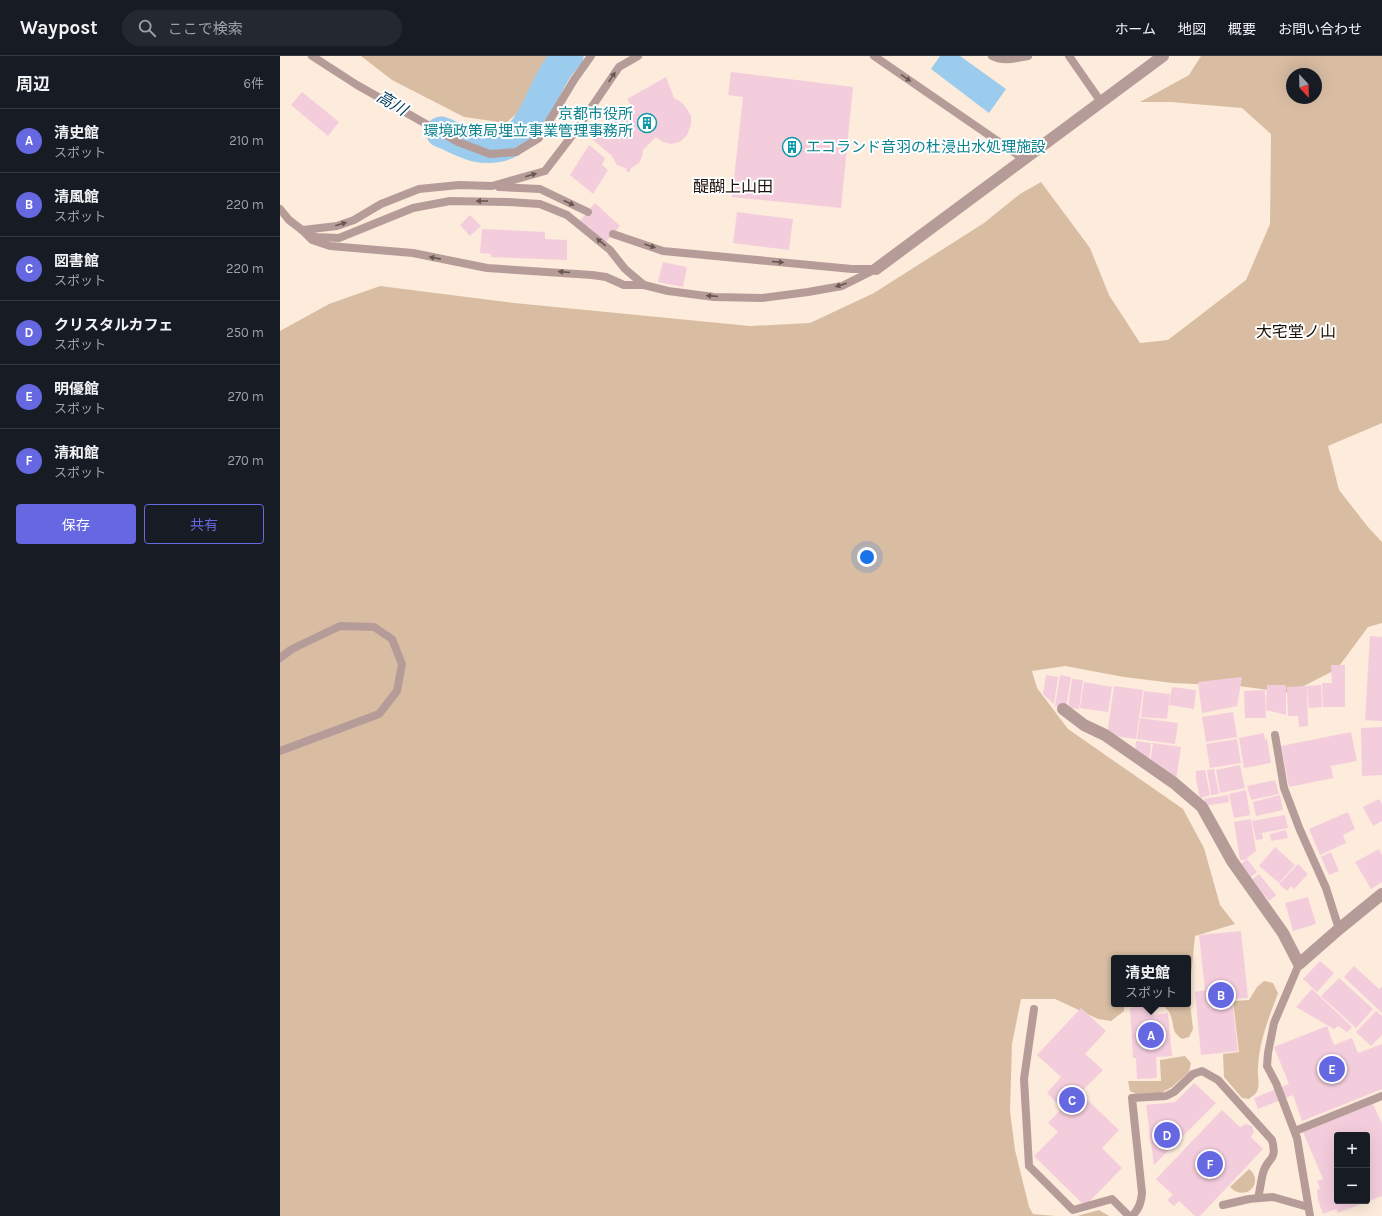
<!DOCTYPE html>
<html lang="ja">
<meta charset="utf-8">
<style>
body{margin:0;font-family:Karla,"Noto Sans JP",sans-serif;background:#242831;color:#f1f3f6}
.controls{position:absolute;right:12px;bottom:12px;display:grid;overflow:hidden;border-radius:4px;box-shadow:0 4px 16px #0002}
.controls button{width:36px;height:36px;display:grid;place-items:center;padding:0;border:0;border-bottom:1px solid #363941;background:#171b24;color:#f1f3f6;font:20px sans-serif}
.compass{position:absolute;left:1006px;top:12px;width:36px;height:36px;border-radius:50%;background:#171b24;box-shadow:0 4px 16px #0002;rotate:158deg}
.you{position:absolute;left:587px;top:501px;width:14px;height:14px;margin:-10px;border:3px solid #fff;border-radius:50%;background:#1a73e8;box-shadow:0 0 0 6px #1a73e833}
.badge{display:grid;place-items:center;width:26px;height:26px;border-radius:50%;background:#6668e1;color:#fff;font-size:13px;font-weight:700}
.pin{position:absolute;translate:-50% -50%;border:2px solid #fff;box-shadow:0 1px 4px #0006}
.popup{position:absolute;left:831px;top:899px;width:80px;height:52px;box-sizing:border-box;display:grid;place-content:center;border-radius:4px;background:#171b24;filter:drop-shadow(0 1px 3px #0005);font-size:13px;white-space:nowrap;color:#9ea1a6}
.popup b{font-size:15px;color:#f1f3f6}
.popup::after{content:'';position:absolute;left:50%;top:100%;margin-left:-8px;border:8px solid transparent;border-top-color:#171b24}
.list{margin:0;padding:0;list-style:none}
h2{display:flex;justify-content:space-between;align-items:center;height:52px;margin:0;padding:0 16px;font-size:17px}
h2 small{font-size:13px;font-weight:400;color:#9ea1a6}
.list li{display:grid;grid-template-columns:26px 1fr auto;gap:12px;align-items:center;box-sizing:border-box;height:64px;padding:0 16px;border-top:1px solid #363941}
.list b{display:block;font-size:15px;white-space:nowrap}
.list p{margin:0;font-size:13px;white-space:nowrap;color:#9ea1a6}
.list em{font-size:13px;font-style:normal;color:#9ea1a6}
.actions{display:flex;gap:8px;padding:12px 16px}
.actions a{flex:1;padding:9px 0;border:1px solid #6668e1;border-radius:4px;text-align:center;font-size:14px;color:#6668e1}
.actions .main{background:#6668e1;color:#fff}
.icon{flex:none;width:22px;height:22px;fill:none;stroke:currentColor;stroke-width:2;stroke-linecap:round;stroke-linejoin:round}
.map{position:relative;flex:none;width:1102px;height:1160px;overflow:hidden}
header{display:flex;align-items:center;gap:24px;box-sizing:border-box;height:56px;padding:0 20px;background:#171b24;border-bottom:1px solid #363941}
header strong{font-size:19px}
nav{display:flex;gap:22px;margin-inline-start:auto;font-size:14px}
.search{width:280px;height:36px;background:#242831;display:flex;align-items:center;gap:10px;box-sizing:border-box;padding:0 14px;border-radius:22px;color:#9ea1a6;font-size:15px}
main{display:flex}
aside{flex:1;background:#171b24}
.map>svg:first-child{display:block}
.green{fill:#d9bda3;fill-rule:evenodd}
.water{fill:#9ccced}
.lines{fill:none;stroke-linecap:round;stroke-linejoin:round}
.river{stroke:#9ccced;stroke-width:31}
.building{fill:#f4cddd;fill-rule:evenodd}
.service{stroke:#b69c99;stroke-width:8}
.minor{stroke:#b69c99;stroke-width:12}
.oneway{fill:#685650}
.labels{text-anchor:middle;dominant-baseline:central;stroke-width:4;stroke-linejoin:round;paint-order:stroke}
.culture-label{font-size:15px;fill:#0d838f;stroke:#fff;text-anchor:end}
.water-label{font-size:16px;font-style:italic;fill:#003c5c;stroke:#fff}
.neighbourhood-label{font-size:16px;fill:#1b1108;stroke:#fff}
</style>
<header>
<strong>Waypost</strong>
<div class="search"><svg class="icon" aria-label="search" viewBox="0 0 24 24"><circle cx="10" cy="10" r="6"/><path d="M15 15l6 6"/></svg>ここで検索</div>
<nav><a>ホーム</a><a>地図</a><a>概要</a><a>お問い合わせ</a></nav>
</header>
<main>
<aside>
<h2>周辺<small>6件</small></h2>
<ul class="list">
<li><span class="badge">A</span><div><b>清史館</b><p>スポット</p></div><em>210 m</em></li>
<li><span class="badge">B</span><div><b>清風館</b><p>スポット</p></div><em>220 m</em></li>
<li><span class="badge">C</span><div><b>図書館</b><p>スポット</p></div><em>220 m</em></li>
<li><span class="badge">D</span><div><b>クリスタルカフェ</b><p>スポット</p></div><em>250 m</em></li>
<li><span class="badge">E</span><div><b>明優館</b><p>スポット</p></div><em>270 m</em></li>
<li><span class="badge">F</span><div><b>清和館</b><p>スポット</p></div><em>270 m</em></li>
</ul>
<div class="actions"><a class="main">保存</a><a>共有</a></div>
</aside>
<div class="map">
<svg width="1102" height="1160" viewBox="0 0 1102 1160">
<rect width="100%" height="100%" fill="#fdebdb"/>
<g class="green">
<polygon points="81,0 283,0 253,43 226,67 184,61 112,24"/>
<path d="M921 0H1102V367L1048 390 1059 434 1088 471 1102 486V567L1088 571 1057 613 1010 637 959 630 893 627 844 621 785 610 752 615 757 632 788 673 903 753 924 792 940 849 955 868 915 880 909 938 913 973 909 981 902 983C890 975 895 968 890 958 889 954 884 951 882 948H908V902H834V948H844V955L831 965 818 963 775 943H741L732 988 730 1055 735 1094 749 1151 753 1158 775 1160H0V275L49 248 100 230 234 247 470 270 530 267 594 237 704 167 740 138 761 126 810 192 829 239 860 287 888 284 966 224 990 168 991 78 962 52 891 46H860L909 19ZM1012 18H1036V42H1012Z"/>
<path d="M984 925 993 927 998 937C989 962 979 985 978 1012 977 1019 981 1030 976 1037 975 1039 971 1041 969 1043L962 1042 944 1021 943 998 959 996 953 945 969 944 977 931Z"/>
<polygon points="905,1000 911,1007 909,1016 892,1031 881,1037 858,1039 850,1035 848,1025 881,1025 880,1004"/>
<path d="M969 1113C985 1126 966 1147 950 1131Z"/>
<polygon points="819,1154 829,1160 797,1160"/>
</g>
<polygon class="water" points="660,0 680,0 726,33 709,57 651,13"/>
<g class="lines">
<path class="river" d="M161 76C172 80 184 87 195 90 256 103 255 31 288 0"/>
</g>
<g class="building">
<polygon points="451,16 573,31 561,152 452,141 463,41 448,39"/>
<polygon points="386,21 394,42 401,46 407,53 411,60 411,69 407,79 401,85 392,88 383,86 376,81 363,94 362,101 359,107 351,112 350,116 347,116 346,112 337,109 331,99 312,83 325,65 341,49 345,56 352,51 347,43"/>
<polygon points="22,36 59,66 48,80 11,49"/>
<polygon points="309,89 325,102 322,109 328,114 313,138 290,119"/>
<polygon points="315,147 340,170 324,188 299,166"/>
<polygon points="457,156 513,163 509,194 453,187"/>
<polygon points="190,159 201,170 190,180 180,169"/>
<polygon points="202,173 265,176 265,183 287,184 287,204 211,201 211,198 200,197"/>
<polygon points="383,206 407,211 403,231 378,226"/>
<polygon points="1090,580 1102,581 1102,665 1085,664"/>
<polygon points="1051,609 1065,609 1065,651 1043,651 1042,627 1052,627"/>
<polygon points="766,619 778,621 774,648 763,638"/>
<polygon points="780,619 791,621 786,652 775,650"/>
<polygon points="962,621 957,650 922,657 918,626"/>
<polygon points="792,623 803,624 799,653 788,652"/>
<polygon points="804,626 832,631 828,656 800,652"/>
<polygon points="987,629 1006,629 1006,659 986,654"/>
<polygon points="1041,629 1042,651 1029,652 1027,630"/>
<polygon points="834,630 863,634 856,683 827,679"/>
<polygon points="1027,630 1028,670 1019,671 1018,660 1008,660 1007,631"/>
<polygon points="892,631 916,634 914,653 889,649"/>
<polygon points="985,634 986,662 965,662 964,635"/>
<polygon points="864,635 890,638 887,663 861,661"/>
<polygon points="953,656 957,681 926,686 922,661"/>
<polygon points="860,662 898,667 895,688 857,683"/>
<polygon points="1102,671 1102,719 1082,720 1081,672"/>
<polygon points="1071,676 1077,705 1051,710 1053,722 1009,731 1001,690"/>
<polygon points="984,677 985,684 987,683 991,707 964,712 959,682"/>
<polygon points="957,683 961,707 930,712 926,688"/>
<polygon points="856,685 871,687 869,706 855,696"/>
<polygon points="873,687 901,691 896,724 870,707"/>
<polygon points="960,709 965,732 940,737 936,714"/>
<polygon points="934,713 939,738 931,739 927,714"/>
<polygon points="925,714 930,739 920,742 916,723 916,715"/>
<polygon points="995,724 999,738 971,744 967,730"/>
<polygon points="966,734 970,759 954,762 949,738"/>
<polygon points="948,739 949,746 925,750 924,743"/>
<polygon points="1000,739 1003,754 976,760 973,746"/>
<polygon points="1099,743 1102,748 1102,765 1093,770 1083,751"/>
<polygon points="1068,756 1075,773 1063,779 1066,787 1040,799 1029,773"/>
<polygon points="1005,759 1008,772 982,777 983,783 976,784 972,765"/>
<polygon points="971,763 976,795 965,804 960,804 954,766"/>
<polygon points="1006,774 1008,782 991,785 990,778"/>
<polygon points="995,791 1015,809 999,827 979,810"/>
<polygon points="1099,793 1102,799 1102,826 1091,833 1075,806"/>
<polygon points="1051,796 1059,815 1049,819 1041,801"/>
<polygon points="967,803 977,816 971,821 961,808"/>
<polygon points="1018,808 1028,818 1014,833 1011,830 1007,835 999,828"/>
<polygon points="979,818 996,839 989,845 972,824"/>
<polygon points="1028,841 1036,868 1013,875 1005,847"/>
<polygon points="961,875 968,942 952,943 958,995 921,999 915,936 925,934 919,879"/>
<polygon points="1040,905 1054,917 1037,936 1023,923"/>
<polygon points="1074,910 1099,933 1102,931 1102,957 1064,921"/>
<polygon points="1059,922 1093,953 1076,972 1041,940"/>
<polygon points="1032,933 1072,971 1067,976 1058,970 1054,973 1016,951"/>
<polygon points="853,948 873,948 874,959 888,957 892,1000 876,1001 877,1022 857,1023 856,1002 853,1002 850,952 853,952"/>
<polygon points="801,952 826,975 805,998 823,1014 800,1037 839,1074 822,1092 842,1112 805,1150 754,1100 778,1076 768,1067 782,1052 767,1037 781,1021 757,999"/>
<polygon points="1096,955 1102,960 1102,979 1091,990 1076,976"/>
<polygon points="1047,970 1054,989 1072,982 1078,997 1102,988 1102,1033 1022,1065 1013,1039 978,1053 974,1042 1009,1028 994,991"/>
<polygon points="914,1027 936,1047 874,1109 866,1049 895,1046"/>
<path d="M1093 1048 1102 1068V1140L1058 1157 1056 1153 1043 1158 1038 1144 1037 1134 1040 1132 1037 1125 1043 1123 1023 1076ZM1057 1079H1087V1145H1057Z"/>
<polygon points="942,1054 960,1071 966,1068 972,1070 974,1076 971,1081 983,1093 920,1160 915,1160 899,1145 894,1150 887,1144 893,1139 876,1123"/>
</g>
<g class="lines">
<g class="service">
<polyline points="32,0 77,29 178,86 210,98 236,96 259,82 294,24 311,0"/>
<polyline points="594,0 745,104"/>
<path d="M712 0C723 6 736 2 748 0"/>
<polyline points="789,0 821,46"/>
<polyline points="219,131 260,133 308,156"/>
<polyline points="0,153 9,164 22,174 32,184 50,190 133,197 207,212 312,219 326,221 344,229 364,229"/>
<polyline points="22,174 36,181 59,182 133,152 170,145 227,146 260,148 287,159 330,194 345,213 364,229 388,235 434,241 482,242 528,236 562,230 596,213"/>
<polyline points="23,174 57,170 74,164 101,148 139,133 179,129 212,130 265,115 294,77 339,11 358,0"/>
<polyline points="333,178 383,195 572,213 593,213"/>
<polyline points="0,602 12,593 60,570 94,571 112,583 122,608 117,635 99,658 0,695"/>
<polyline points="995,679 1004,732 1020,774 1046,832 1059,873"/>
<polyline points="1019,908 994,967 988,997 987,1010 996,1027 1017,1082 1030,1160"/>
<polyline points="754,953 744,1023 749,1110 793,1154 832,1143 849,1160"/>
<polyline points="1015,1075 1102,1040"/>
<polyline points="943,1149 969,1143 993,1141 1028,1151"/>
<path d="M852 1160C859 1153 861 1147 862 1137L852 1042 886 1040 894 1036 913 1018 922 1015 938 1024 992 1084C998 1106 987 1101 983 1117 981 1125 980 1134 978 1142"/>
</g>
<g class="minor">
<polyline points="596,213 883,0"/>
<polyline points="783,653 804,669 825,679 894,727 922,751 952,805 1003,877 1019,908 1059,873 1102,838"/>
</g>
</g>
<defs><path id="oneway-solid" d="M-6-.8H1V-3.2L6.5 0L1 3.2V.8H-6Z"/></defs>
<g class="oneway">
<use href="#oneway-solid" transform="translate(332 21) rotate(-56)"/>
<use href="#oneway-solid" transform="translate(626 22) rotate(34)"/>
<use href="#oneway-solid" transform="translate(251 119) rotate(-16)"/>
<use href="#oneway-solid" transform="translate(202 145) rotate(-180)"/>
<use href="#oneway-solid" transform="translate(289 147) rotate(26)"/>
<use href="#oneway-solid" transform="translate(61 168) rotate(-16)"/>
<use href="#oneway-solid" transform="translate(321 186) rotate(-141)"/>
<use href="#oneway-solid" transform="translate(370 190) rotate(19)"/>
<use href="#oneway-solid" transform="translate(155 202) rotate(-169)"/>
<use href="#oneway-solid" transform="translate(498 206) rotate(5)"/>
<use href="#oneway-solid" transform="translate(284 216) rotate(-175)"/>
<use href="#oneway-solid" transform="translate(561 229) rotate(162)"/>
<use href="#oneway-solid" transform="translate(432 240) rotate(-175)"/>
</g>
<defs>
<symbol id="building-ring" viewBox="-11 -11 22 22"><circle r="9.5" fill="#fff" stroke="#0f9aa8" stroke-width="1.5"/><path d="M-4-6H4V6H1V3H-1V6H-4ZM-2.5-4.3h1.7v1.8h-1.7ZM.8-4.3h1.7v1.8H.8ZM-2.5-1h1.7V.8h-1.7ZM.8-1h1.7V.8H.8Z" fill="#0f9aa8"/></symbol>
</defs>
<g fill-rule="evenodd">
<use href="#building-ring" x="356" y="56" width="22" height="22"/>
<use href="#building-ring" x="501" y="80" width="22" height="22"/>
</g>
<g class="labels">
<g class="culture-label">
<text x="353" y="58">京都市役所<tspan x="353" dy="17">環境政策局埋立事業管理事務所</tspan></text>
<text x="526" y="91" text-anchor="start">エコランド音羽の杜浸出水処理施設</text>
</g>
<g class="water-label">
<text transform="translate(112 47) rotate(31)">高川</text>
</g>
<g class="neighbourhood-label">
<text x="453" y="130">醍醐上山田</text>
<text x="1016" y="275">大宅堂ノ山</text>
</g>
</g>
</svg>
<div class="controls">
<button>+</button>
<button>−</button>
</div>
<svg class="compass" viewBox="-18 -18 36 36"><path d="M0-13l5 13h-10z" fill="#e53935"/><path d="M0 13l5-13h-10z" fill="#9ea1a6"/></svg>
<div class="you"></div>
<div class="pin badge" style="left:871px;top:979px">A</div>
<div class="popup"><b>清史館</b>スポット</div>
<div class="pin badge" style="left:941px;top:939px">B</div>
<div class="pin badge" style="left:792px;top:1044px">C</div>
<div class="pin badge" style="left:887px;top:1079px">D</div>
<div class="pin badge" style="left:1052px;top:1013px">E</div>
<div class="pin badge" style="left:930px;top:1108px">F</div>
</div>
</main>
